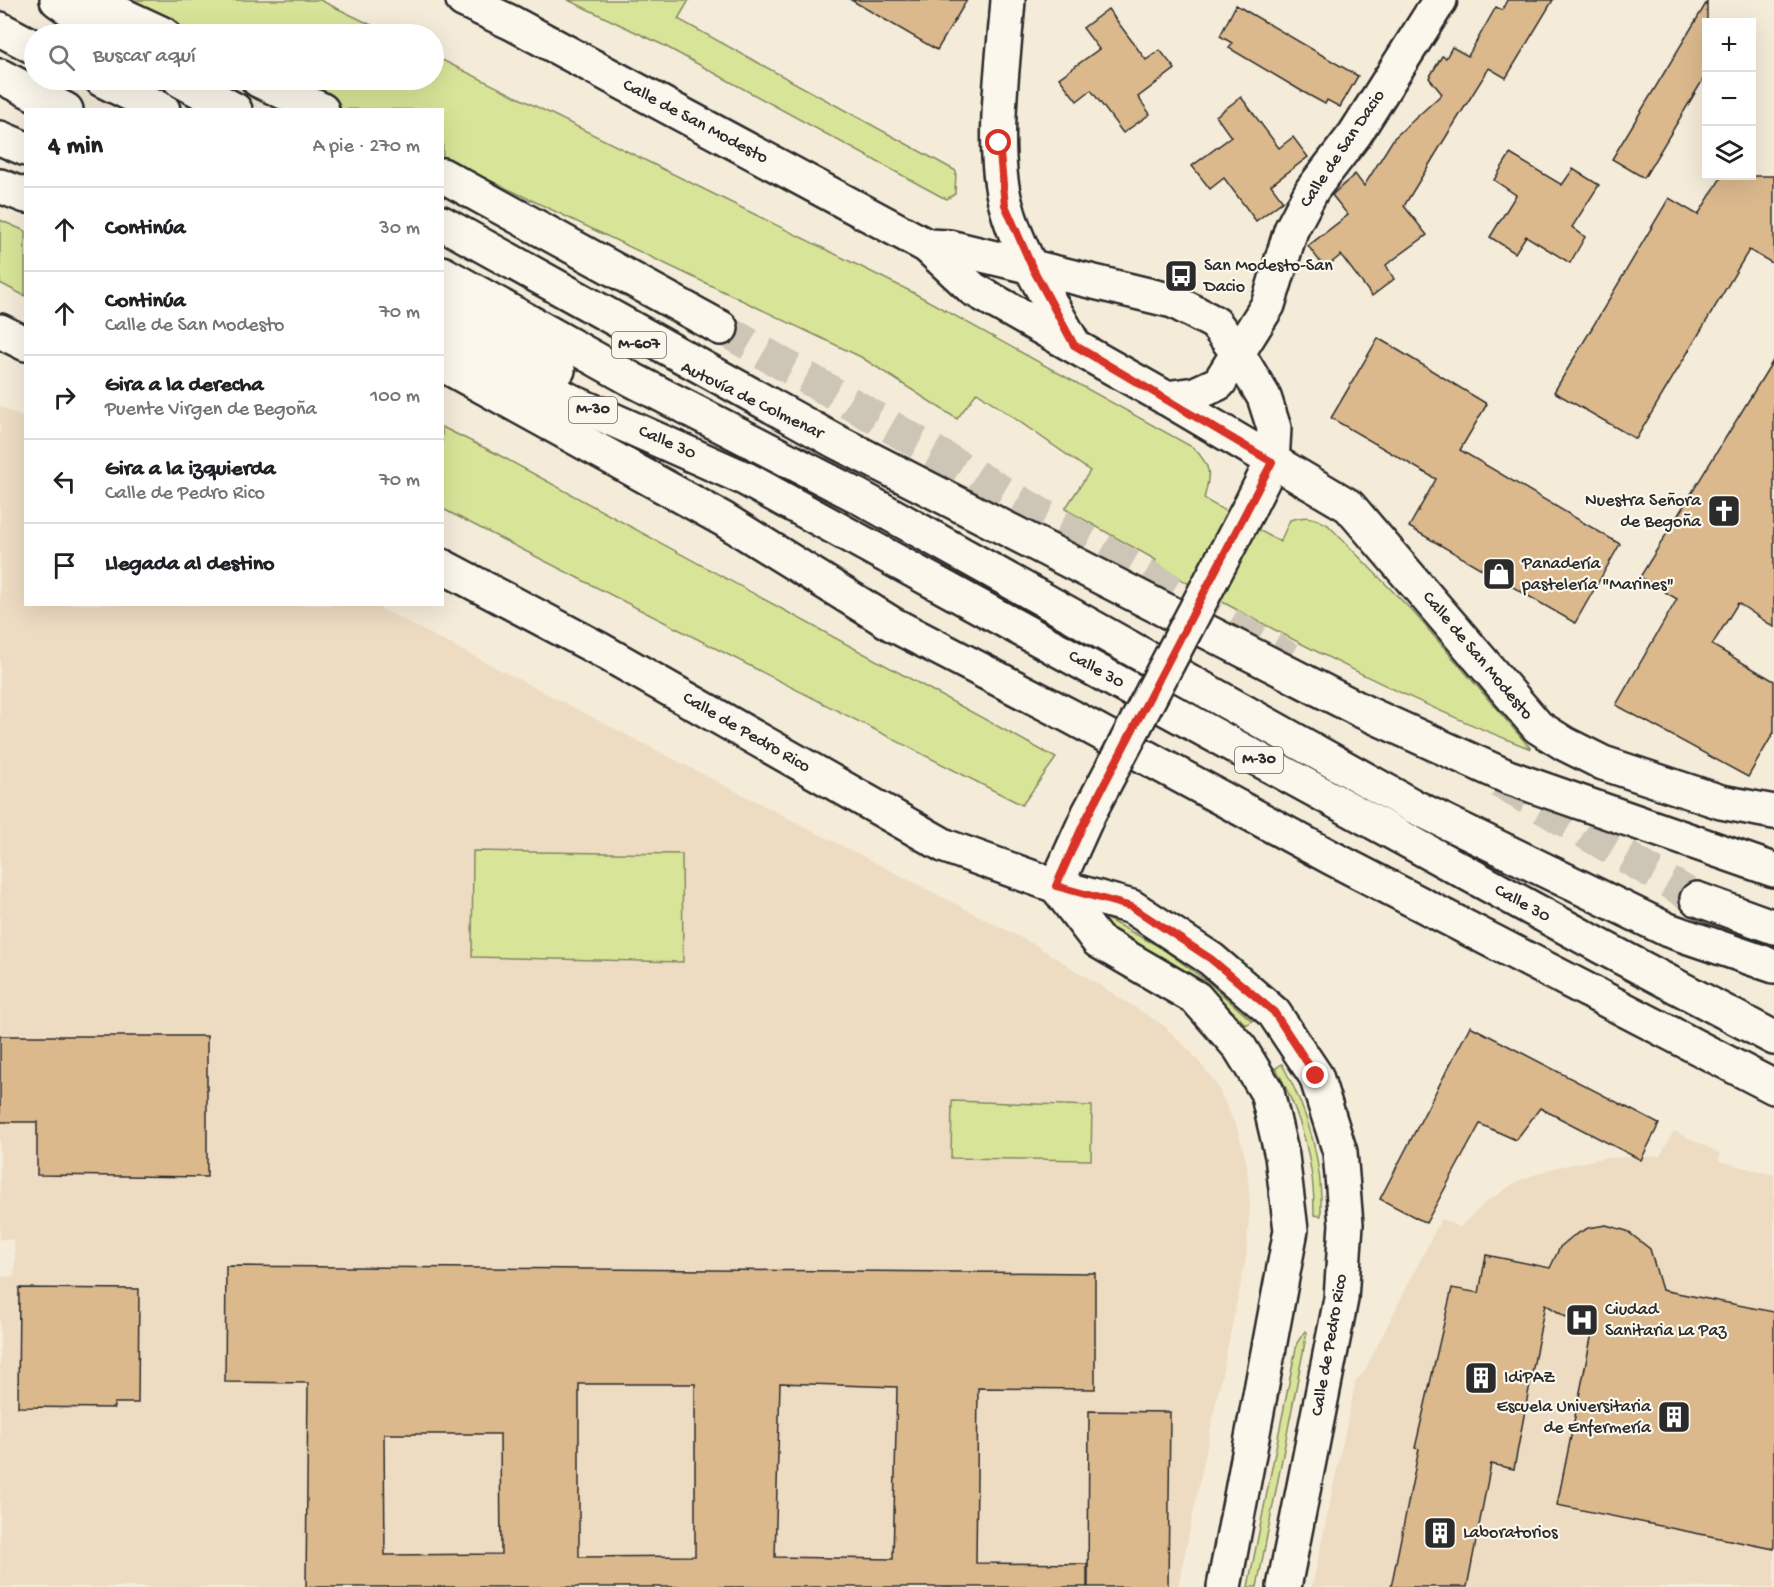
<!DOCTYPE html>
<html lang="es">
<meta charset="utf-8">
<style>
body{margin:0;font-family:"Gochi Hand",sans-serif;background:#f6f6f6;color:#202124}
.controls{position:absolute;right:18px;top:18px;display:grid;overflow:hidden;border-radius:0px;box-shadow:0 6px 24px #0002}
.controls button{width:54px;height:54px;display:grid;place-items:center;padding:0;border:0;border-bottom:2px solid #e0e0e0;background:#fff;color:#202124;font:30px sans-serif}
.stop{position:absolute;width:18px;height:18px;margin:-14px;border:4px solid #d93025;border-radius:50%;background:#fff}
.stop.end{background:#d93025;border-color:#fff;box-shadow:0 2px 6px #0008}
.list{margin:0;padding:0;list-style:none}
h2{display:flex;justify-content:space-between;align-items:center;height:78px;margin:0;padding:0 24px;font-size:26px}
h2 small{font-size:20px;font-weight:400;color:#757577}
.list li{display:grid;grid-template-columns:39px 1fr auto;gap:18px;align-items:center;box-sizing:border-box;height:84px;padding:0 24px;border-top:2px solid #e0e0e0}
.list b{display:block;font-size:22px;white-space:nowrap}
.list p{margin:0;font-size:20px;white-space:nowrap;color:#757577}
.list em{font-size:20px;font-style:normal;color:#757577}
.icon{flex:none;width:33px;height:33px;fill:none;stroke:currentColor;stroke-width:2;stroke-linecap:round;stroke-linejoin:round}
.map{position:relative;flex:none;width:1774px;height:1587px;overflow:hidden}
.search{position:absolute;background:#fff;box-shadow:0 6px 24px #0002;left:24px;top:24px;width:420px;height:66px;display:flex;align-items:center;gap:15px;box-sizing:border-box;padding:0 21px;border-radius:33px;color:#757577;font-size:22px}
.panel{position:absolute;background:#fff;box-shadow:0 6px 24px #0002;left:24px;top:108px;width:420px;height:498px;border-radius:0px}
.map>svg:first-child{display:block}
.built{fill:#eddcc2}
.green{fill:#d8e598;stroke:#828862;stroke-width:1.5}
.building{fill:#dbb98d;stroke:#2b2b2b;stroke-width:1.5;fill-rule:evenodd}
.lines{fill:none;stroke-linecap:round;stroke-linejoin:round}
.highway-tunnel{stroke:#cdc5b6;stroke-width:33;stroke-dasharray:33 16;stroke-linecap:butt}
.street-casing{stroke:#2b2b2b;stroke-width:38}
.highway-casing{stroke:#2b2b2b;stroke-width:38}
.street{stroke:#fbf7ec;stroke-width:33}
.highway{stroke:#fbf7ec;stroke-width:33}
.street-bridge-casing{stroke:#2b2b2b;stroke-width:38;stroke-linecap:butt}
.street-bridge{stroke:#fbf7ec;stroke-width:33}
.route{stroke:#d93025;stroke-width:8}
.labels{text-anchor:middle;dominant-baseline:central;stroke-width:4.5;stroke-linejoin:round;paint-order:stroke}
.shield{fill:#fbf7ec;stroke:#696865;stroke-width:1.5}
.shield-label{font-size:16px;font-weight:bold;fill:#2b2b2b}
.street-label{font-size:18px;fill:#2b2b2b;stroke:#fbf7ec}
.poi-label{font-size:18px;fill:#2b2b2b;stroke:#fbf7ec;text-anchor:start}
</style>
<div class="map">
<svg width="1774" height="1587" viewBox="0 0 1774 1587">
<rect width="100%" height="100%" fill="#f5ebd9"/>
<filter id="ink" filterUnits="userSpaceOnUse"><feTurbulence type="fractalNoise" baseFrequency=".0167" numOctaves="2"/><feDisplacementMap in="SourceGraphic" scale="12" xChannelSelector="R" yChannelSelector="G"/><feConvolveMatrix kernelMatrix="1 2 1 2 8 2 1 2 1" color-interpolation-filters="sRGB"/></filter>
<g filter="url(#ink)">
<g class="built">
<polygon points="0,406 25,419 26,604 374,605 1035,945 1163,1025 1191,1052 1215,1082 1237,1128 1247,1163 1250,1206 1246,1258 1178,1587 0,1587 0,1277 14,1276 15,1260 14,1240 0,1239"/>
<polygon points="1674,1131 1720,1153 1719,1161 1774,1175 1774,1587 1312,1587 1356,1380 1364,1372 1441,1219 1460,1227 1486,1202 1518,1181 1553,1168 1603,1158 1660,1156"/>
</g>
<g class="green">
<polygon points="109,0 320,0 390,34 182,34"/>
<polygon points="568,0 689,0 678,19 956,171 955,194 947,199 942,197 663,45"/>
<path d="M434 56 912 292 1194 448C1213 469 1210 474 1204 499L1280 542 1290 520C1306 515 1314 517 1328 525L1415 614 1531 749C1403 699 1274 631 1153 564L1156 560 1065 509 1090 471 977 392 957 419 861 357 443 158 442 110 340 109 277 80H434Z"/>
<polygon points="0,220 25,231 25,296 0,283"/>
<polygon points="442,427 497,454 1056,758 1022,805 443,509"/>
<polygon points="473,851 682,854 683,962 472,957"/>
<path d="M1105 918 1160 947 1208 982 1252 1021 1246 1025C1207 982 1155 953 1104 926L1103 920Z"/>
<path d="M1282 1064C1308 1111 1323 1162 1321 1216L1314 1215C1315 1163 1301 1114 1276 1068Z"/>
<polygon points="952,1101 1092,1106 1091,1160 951,1158"/>
<polygon points="1305,1331 1307,1332 1257,1587 1248,1587 1297,1343"/>
</g>
<g class="building">
<polygon points="851,0 967,0 937,50"/>
<polygon points="1507,0 1553,0 1506,78 1489,68 1449,132 1404,206 1427,235 1386,265 1394,279 1372,296 1341,255 1325,268 1308,246 1348,215 1332,195 1355,174 1364,186 1394,138 1442,94 1429,78 1442,56 1446,58 1452,47 1468,56 1496,7 1502,10"/>
<polygon points="1707,2 1707,73 1644,178 1612,159"/>
<polygon points="1236,5 1358,76 1340,107 1327,100 1325,104 1305,93 1229,48 1232,43 1220,36"/>
<polygon points="1108,9 1146,60 1160,50 1175,69 1138,97 1150,114 1123,133 1091,90 1077,101 1059,78 1099,49 1083,28"/>
<polygon points="1241,97 1279,148 1293,137 1308,157 1271,185 1283,201 1256,221 1224,178 1210,189 1192,166 1231,137 1216,116"/>
<polygon points="1510,154 1562,185 1573,169 1599,185 1572,227 1585,237 1570,263 1526,236 1515,253 1490,237 1516,195 1494,180"/>
<polygon points="1722,176 1774,176 1774,264 1749,250 1636,439 1554,392 1669,198 1698,215"/>
<polygon points="1378,338 1487,404 1460,450 1620,544 1575,623 1409,527 1436,479 1331,418"/>
<polygon points="1774,359 1774,627 1738,603 1712,645 1774,681 1774,732 1748,777 1616,705 1677,599 1640,577"/>
<polygon points="1470,1026 1659,1124 1641,1160 1540,1108 1516,1140 1480,1124 1426,1223 1380,1199"/>
<polygon points="0,1036 207,1036 207,1177 37,1175 37,1122 0,1122"/>
<polygon points="1606,1225 1627,1231 1650,1249 1662,1290 1774,1312 1774,1549 1557,1505 1592,1333 1545,1304 1514,1469 1491,1464 1467,1587 1391,1587 1419,1449 1415,1448 1452,1288 1479,1293 1486,1255 1550,1268 1560,1247 1573,1236 1588,1228"/>
<path d="M226 1266 1095 1273V1389L978 1388 976 1563 1087 1564V1587H306L308 1383 225 1382ZM780 1383 897 1387 893 1559 775 1557ZM579 1384H695V1556L579 1557ZM384 1434H500L501 1554 385 1555Z"/>
<polygon points="19,1288 139,1289 138,1403 114,1403 114,1408 18,1407"/>
<polygon points="1089,1411 1170,1412 1168,1587 1088,1587"/>
</g>
<g class="lines">
<g class="highway-tunnel">
<polyline points="721,328 1290,659"/>
<polyline points="1500,782 1697,899"/>
</g>
<defs>
<g id="street">
<polyline points="463,0 512,23 927,246 973,289 1166,398 1349,506 1538,727 1565,744 1603,763 1721,802 1774,812"/>
<path d="M1008 0C1004 59 990 149 1006 205 1019 254 1050 301 1074 345"/>
<polyline points="927,246 949,247 1173,301 1215,323 1237,352 1264,397 1274,428 1272,462 1248,510"/>
<polyline points="0,331 26,344"/>
<polyline points="1166,398 1195,394 1219,383 1268,305 1291,230 1312,190 1355,134 1440,0"/>
<polyline points="442,566 599,649 945,846 1056,886 1132,907 1211,959 1274,1013 1316,1076 1340,1152 1346,1224 1341,1299 1284,1587"/>
<polyline points="1056,886 1098,941 1196,998 1240,1048 1267,1092 1282,1156 1291,1230 1224,1587"/>
<polyline points="1056,886 1089,813"/>
</g>
<g id="highway">
<polyline points="57,0 105,34"/>
<polyline points="90,0 163,34"/>
<polyline points="0,29 34,47"/>
<polyline points="0,76 66,110"/>
<polyline points="102,80 163,110"/>
<polyline points="180,80 235,110"/>
<polyline points="258,80 322,110"/>
<polyline points="0,138 26,149"/>
<polyline points="442,175 721,328"/>
<polyline points="0,186 26,196"/>
<polyline points="442,223 835,441 1362,711 1508,777 1774,870"/>
<polyline points="442,273 633,380 856,495 1413,806 1668,930 1774,966"/>
<polyline points="442,307 558,370"/>
<polyline points="442,334 573,402 746,479 1602,947 1774,1038"/>
<polyline points="442,364 723,519 892,624 1070,716 1332,858 1774,1087"/>
<polyline points="1697,899 1774,927"/>
</g>
</defs>
<use href="#street" class="street-casing"/>
<use href="#highway" class="highway-casing"/>
<use href="#street" class="street"/>
<use href="#highway" class="highway"/>
<defs>
<polyline id="street-bridge" points="1089,813 1248,510"/>
</defs>
<use href="#street-bridge" class="street-bridge-casing"/>
<use href="#street-bridge" class="street-bridge"/>
</g>
</g>
<g class="lines" filter="url(#ink)">
<polyline class="route" points="999,143 1005,205 1032,267 1074,345 1272,462 1083,825 1056,886 1132,907 1211,959 1274,1012 1316,1076"/>
</g>
<defs>
<symbol id="bus-square" viewBox="-11 -11 22 22"><rect x="-9" y="-9" width="18" height="18" rx="4" fill="#2b2b2b" stroke="#fbf7ec"/><path d="M-5-6H5V4H4V6H2V4H-2V6H-4V4H-5ZM-3.5-4V0h7V-4ZM-3.5 1.2v1.5H-2V1.2ZM2 1.2v1.5H3.5V1.2Z" fill="#fff"/></symbol>
<symbol id="church-square" viewBox="-11 -11 22 22"><rect x="-9" y="-9" width="18" height="18" rx="4" fill="#2b2b2b" stroke="#fbf7ec"/><path d="M-1.2-6h2.4v3.5h3.3v2.4h-3.3V6h-2.4V-.1h-3.3v-2.4h3.3Z" fill="#fff"/></symbol>
<symbol id="shop-square" viewBox="-11 -11 22 22"><rect x="-9" y="-9" width="18" height="18" rx="4" fill="#2b2b2b" stroke="#fbf7ec"/><path d="M-5-2.5h2.3a2.7 3.5 0 0 1 5.4 0H5L5.5 6h-11ZM-1.5-2.5h3a1.5 2.3 0 0 0-3 0Z" fill="#fff"/></symbol>
<symbol id="hospital-square" viewBox="-11 -11 22 22"><rect x="-9" y="-9" width="18" height="18" rx="4" fill="#2b2b2b" stroke="#fbf7ec"/><path d="M-5-5h3v3.5h4V-5h3V5h-3V1.5h-4V5h-3Z" fill="#fff"/></symbol>
<symbol id="building-square" viewBox="-11 -11 22 22"><rect x="-9" y="-9" width="18" height="18" rx="4" fill="#2b2b2b" stroke="#fbf7ec"/><path d="M-4-6H4V6H1V3H-1V6H-4ZM-2.5-4.3h1.7v1.8h-1.7ZM.8-4.3h1.7v1.8H.8ZM-2.5-1h1.7V.8h-1.7ZM.8-1h1.7V.8H.8Z" fill="#fff"/></symbol>
</defs>
<g fill-rule="evenodd">
<use href="#bus-square" x="1162" y="257" width="38" height="38"/>
<use href="#church-square" x="1705" y="492" width="38" height="38"/>
<use href="#shop-square" x="1480" y="555" width="38" height="38"/>
<use href="#hospital-square" x="1563" y="1301" width="38" height="38"/>
<use href="#building-square" x="1462" y="1359" width="38" height="38"/>
<use href="#building-square" x="1655" y="1398" width="38" height="38"/>
<use href="#building-square" x="1421" y="1514" width="38" height="38"/>
</g>
<g class="labels">
<g class="shield">
<rect x="612" y="332" width="54" height="26" rx="4.5"/>
<rect x="569" y="397" width="48" height="26" rx="4.5"/>
<rect x="1235" y="747" width="48" height="26" rx="4.5"/>
</g>
<g class="shield-label">
<text x="639" y="345">M-607</text>
<text x="593" y="410">M-30</text>
<text x="1259" y="760">M-30</text>
</g>
<g class="street-label">
<text transform="translate(695 122) rotate(28)">Calle de San Modesto</text>
<text transform="translate(1343 149) rotate(-56)">Calle de San Dacio</text>
<text transform="translate(752 401) rotate(26)">Autovía de Colmenar</text>
<text transform="translate(667 443) rotate(24)">Calle 30</text>
<text transform="translate(1477 656) rotate(50)">Calle de San Modesto</text>
<text transform="translate(1096 670) rotate(29)">Calle 30</text>
<text transform="translate(746 733) rotate(30)">Calle de Pedro Rico</text>
<text transform="translate(1522 904) rotate(29)">Calle 30</text>
<text transform="translate(1330 1345) rotate(-80)">Calle de Pedro Rico</text>
</g>
<g class="poi-label">
<text x="1204" y="266">San Modesto-San<tspan x="1204" dy="21">Dacio</tspan></text>
<text x="1701" y="501" text-anchor="end">Nuestra Señora<tspan x="1701" dy="21">de Begoña</tspan></text>
<text x="1522" y="564">Panadería<tspan x="1522" dy="21">pastelería "Marines"</tspan></text>
<text x="1605" y="1310">Ciudad<tspan x="1605" dy="21">Sanitaria La Paz</tspan></text>
<text x="1504" y="1378">IdiPAZ</text>
<text x="1651" y="1407" text-anchor="end">Escuela Universitaria<tspan x="1651" dy="21">de Enfermería</tspan></text>
<text x="1463" y="1533">Laboratorios</text>
</g>
</g>
</svg>
<div class="controls">
<button>+</button>
<button>−</button>
<button><svg class="icon" aria-label="layers" viewBox="0 0 24 24"><path d="M12 4l9 5-9 5-9-5zM3 14l9 5 9-5"/></svg></button>
</div>
<div class="stop" style="left:999px;top:143px"></div>
<div class="stop end" style="left:1316px;top:1076px"></div>
<div class="search"><svg class="icon" aria-label="search" viewBox="0 0 24 24"><circle cx="10" cy="10" r="6"/><path d="M15 15l6 6"/></svg>Buscar aquí</div>
<section class="panel">
<h2>4 min<small>A pie · 270 m</small></h2>
<ul class="list">
<li><svg class="icon" aria-label="ahead" viewBox="0 0 24 24"><path d="M12 20V5M6 11l6-6 6 6"/></svg><div><b>Continúa</b></div><em>30 m</em></li>
<li><svg class="icon" aria-label="ahead" viewBox="0 0 24 24"><path d="M12 20V5M6 11l6-6 6 6"/></svg><div><b>Continúa</b><p>Calle de San Modesto</p></div><em>70 m</em></li>
<li><svg class="icon" aria-label="right" viewBox="0 0 24 24"><path d="M7 20v-9h11M14 6l5 5-5 5"/></svg><div><b>Gira a la derecha</b><p>Puente Virgen de Begoña</p></div><em>100 m</em></li>
<li><svg class="icon" aria-label="left" viewBox="0 0 24 24"><path d="M17 20v-9H6M10 6l-5 5 5 5"/></svg><div><b>Gira a la izquierda</b><p>Calle de Pedro Rico</p></div><em>70 m</em></li>
<li><svg class="icon" aria-label="arrive" viewBox="0 0 24 24"><path d="M6 21V4h12l-3 4 3 4H6"/></svg><div><b>Llegada al destino</b></div></li>
</ul>
</section>
</div>
